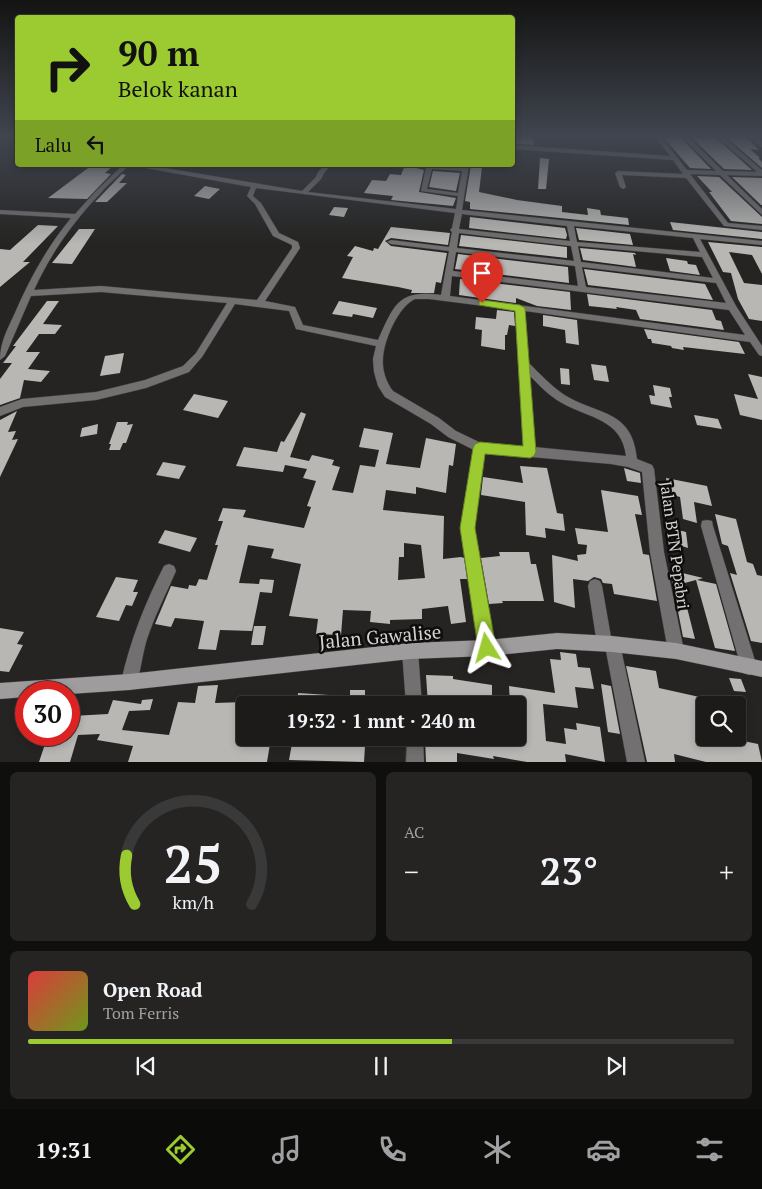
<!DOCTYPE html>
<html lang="id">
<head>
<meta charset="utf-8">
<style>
  :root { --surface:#1c1b1a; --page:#252423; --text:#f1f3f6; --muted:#a0a1a2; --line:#3a3939; --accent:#9cca31 }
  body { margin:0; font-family:"PT Serif",serif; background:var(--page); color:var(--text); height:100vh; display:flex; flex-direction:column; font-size:19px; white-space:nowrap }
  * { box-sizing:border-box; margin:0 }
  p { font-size:16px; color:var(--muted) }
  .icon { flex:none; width:28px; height:28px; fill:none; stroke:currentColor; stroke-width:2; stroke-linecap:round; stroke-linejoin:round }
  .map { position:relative; height:762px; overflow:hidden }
  .side { display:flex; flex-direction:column; gap:10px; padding:10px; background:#0f0f0e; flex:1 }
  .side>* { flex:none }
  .top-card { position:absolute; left:15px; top:15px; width:500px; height:152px; border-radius:5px; box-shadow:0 2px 8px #0003,0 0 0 1px var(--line); background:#9cca31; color:#111; overflow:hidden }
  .buttons { position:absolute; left:696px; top:696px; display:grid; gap:10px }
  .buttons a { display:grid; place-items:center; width:50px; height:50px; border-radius:5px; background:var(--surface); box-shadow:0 2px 8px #0003,0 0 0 1px var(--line); font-size:25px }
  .speed { position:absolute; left:15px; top:681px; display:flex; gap:10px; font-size:25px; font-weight:700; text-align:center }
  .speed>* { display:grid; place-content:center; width:65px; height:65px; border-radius:50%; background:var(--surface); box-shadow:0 2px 8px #0003,0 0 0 1px var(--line); line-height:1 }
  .speed .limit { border:8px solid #d22; background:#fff; color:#111 }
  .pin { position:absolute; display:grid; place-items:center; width:42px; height:42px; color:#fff; margin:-51px -21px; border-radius:50% 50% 50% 0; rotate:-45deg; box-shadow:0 0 5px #0007 }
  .pin .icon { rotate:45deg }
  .me { position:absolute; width:55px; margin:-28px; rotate:352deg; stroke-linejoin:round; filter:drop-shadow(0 0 4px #0008) }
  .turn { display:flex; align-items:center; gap:18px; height:105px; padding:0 20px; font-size:22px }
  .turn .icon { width:65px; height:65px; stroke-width:2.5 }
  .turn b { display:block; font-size:35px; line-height:42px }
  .then { display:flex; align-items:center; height:48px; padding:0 20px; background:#0003; gap:10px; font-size:19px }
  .big { font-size:38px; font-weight:600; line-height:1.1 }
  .side .card { flex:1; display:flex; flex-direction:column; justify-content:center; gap:8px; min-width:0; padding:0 18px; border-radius:8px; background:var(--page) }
  .side .dial { align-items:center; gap:0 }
  .dial svg { height:130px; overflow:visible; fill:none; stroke:var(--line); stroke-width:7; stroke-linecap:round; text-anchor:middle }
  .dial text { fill:var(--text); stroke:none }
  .song { display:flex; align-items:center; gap:15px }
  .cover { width:60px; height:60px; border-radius:8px; background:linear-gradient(135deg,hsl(0 70% 55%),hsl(80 70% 35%)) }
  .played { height:5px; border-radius:2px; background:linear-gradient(90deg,var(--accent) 60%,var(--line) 60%) }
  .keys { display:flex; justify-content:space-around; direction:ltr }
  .heat { display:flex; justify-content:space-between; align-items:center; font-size:28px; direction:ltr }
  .side .tiles { flex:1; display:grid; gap:10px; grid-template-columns:1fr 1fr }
  .card:last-child { grid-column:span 2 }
  .trip { position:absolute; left:236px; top:696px; width:290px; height:50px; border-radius:5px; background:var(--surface); box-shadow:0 2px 8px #0003,0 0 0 1px var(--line); font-weight:600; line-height:50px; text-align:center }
  .tabs { display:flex; height:80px; justify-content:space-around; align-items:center; background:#0b0b0a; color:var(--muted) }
  .tabs .icon { width:35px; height:35px }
  .tabs .on { color:var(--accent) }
  .tabs b { font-size:22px; color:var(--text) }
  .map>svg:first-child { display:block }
  .building { fill:#b8b7b4; fill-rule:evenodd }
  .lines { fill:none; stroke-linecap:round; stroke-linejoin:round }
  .street-casing { stroke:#41403e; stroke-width:1 }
  .secondary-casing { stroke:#41403e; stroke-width:1 }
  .street { fill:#727071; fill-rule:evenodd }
  .secondary { fill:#9e9c9c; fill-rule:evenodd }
  .route { fill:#9cca31; stroke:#658320 }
  .labels { text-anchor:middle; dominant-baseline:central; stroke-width:5; stroke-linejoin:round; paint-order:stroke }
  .street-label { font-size:16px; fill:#d4d3d2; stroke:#0e0d0c }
  .near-street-label { font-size:19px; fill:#d4d3d2; stroke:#0e0d0c }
</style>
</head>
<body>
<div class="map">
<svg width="762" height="762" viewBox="0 0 762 762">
  <rect width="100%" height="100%" fill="#252422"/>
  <path class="building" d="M512,137H533L534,145L512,143Z
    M663,137H680L711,169L690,168Z
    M691,137H715L752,170L724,169Z
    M726,137H746L759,150L750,149L760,158H758L762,162V168Z
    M540,158L549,159L546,189H538Z
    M92,165H114L105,173L111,174L87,199L48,198Z
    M405,165L424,170L419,192L456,198L453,206L391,200L393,196L364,193L372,180L386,181L390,174L401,175Z
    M471,165L482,167L479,192L517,200L562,206V212L588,215L587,208L600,210L601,215L628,218L629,225L470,209V202L465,201Z
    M433,171L460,173L456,191L429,187Z
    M122,174L126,175L119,183H127L107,202H95Z
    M697,176L719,177L762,217V224L731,221L709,192H712Z
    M732,177L762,178V205H761Z
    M205,186L220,189L209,199L194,196Z
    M334,207L348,208L344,217L329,215Z
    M470,217L565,228L567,235L566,239L469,228Z
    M670,222L762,232V239L673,230Z
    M38,225L58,226L23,262H30L0,287V249L10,250Z
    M391,227L450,233L448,245L391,238L385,241L391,246L447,253L441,283L436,282L434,293H411L412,290L398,287L342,278L353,257L347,256L355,246L373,251L374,248L378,249Z
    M576,228L630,234L633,245L579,240Z
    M79,229H95L72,264L52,263Z
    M461,235L567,247V258L459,246Z
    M708,242L762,247V274L752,255L729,252L744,283L762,285V321L749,319L738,299L731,273L723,272Z
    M580,248L635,253L636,255L633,254L636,267L583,260Z
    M458,254L568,267L569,283L455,269Z
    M666,258L687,261L688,264L696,265L700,275L670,271Z
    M584,269L705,284L713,300L588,285Z
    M460,279L570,292L571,310L537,306L516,298V303L459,295Z
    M587,294L712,310L716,320L721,321L724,330L640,319L636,310L616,307L617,309L589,306Z
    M47,301H59L43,324L62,325L55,334H39L26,352H40L28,369L50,371L41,382L24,380L20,398L0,405V379L12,363H3L16,346H13Z
    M339,301L377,308L373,318L353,314L352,317L332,314Z
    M497,310L514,312L515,326L509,325L507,335H505V350L481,346L482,330L475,329L476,317L496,319Z
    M543,315L577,320L579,345L566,343L565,330L543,326Z
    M644,329L739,342L745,354L683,347L684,350L672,348L671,346L652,343L651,339H648Z
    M124,353L120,373L100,376L105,356Z
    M591,364L606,366L609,382L594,380Z
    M560,368L569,369L570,385L561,384Z
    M748,374L762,377V420L740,415L734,394L758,399Z
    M653,385L670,388L672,397H669L672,408L651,404L649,395L655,396Z
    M194,394L228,401L218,418L183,410Z
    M17,411L8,432L16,431L12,440L18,439L0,477V420Z
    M301,412L306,414L290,457L309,461L312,455L334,460L332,465L340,467L332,490L353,493L360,465L375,467L379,450L359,447L364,428L393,433L386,464L420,468L426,438L456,444L453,466L449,465L446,493L416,487V494L386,490L383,510L444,516L443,559L461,557L464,558L467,579H460L466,622L451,624L448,606L422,609V619L390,620V624L370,622L371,611L343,610L341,635L316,634L318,619L289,616L301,564L271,558L274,549L248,545L239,583L259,584L260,579L274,580L272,593L260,592L252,631L220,630L216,650L198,649L204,621L175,618L171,627L155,624L171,586L188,589L189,585L196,586L199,579L207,580L218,545H215L223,521H218L223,508L246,510L243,517L304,528L311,507L307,506L316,481L303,478L307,469L285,465L283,472L236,466L244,447L277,452L281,441L284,442ZM404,543L421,545L425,578L398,580L399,557H404Z
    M694,415L718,419L722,429L697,425Z
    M117,422H128L127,425L133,424L126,443H123L120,450H109L111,444H109Z
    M98,424L97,434L80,437L82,428Z
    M163,462L186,466L179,479L156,475Z
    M520,466L547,468L557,513L563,514L565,531L545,528L546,538L526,535L525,502L481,495L483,477L523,483Z
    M624,468L640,473L641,483L627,481Z
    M666,478L707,486L712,506L694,502L697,523L683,519L680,497L669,494Z
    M601,490L638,496L642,515L635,514L643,554L649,555L657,601L614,594L612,584L603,583L601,579L594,577L588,581L573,579L575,608L554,602L552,555L578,561L577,555L586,554L587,545L578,544L575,528L608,532Z
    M715,514L736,519L747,562L753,564L757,575L762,576V643L751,641L730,573L737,575L728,546L722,544Z
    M674,529L686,532L688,548L676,544Z
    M165,530L197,538L190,552L158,543Z
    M499,552H529L531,564H536L544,601H502L503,603L489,604L481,558L500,556Z
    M670,570L703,578L697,580L716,584L735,651L715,648L696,580L681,584L695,639L683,637Z
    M116,577L138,580L133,592H138L132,606L126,605L119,621L96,617Z
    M254,626H266L263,645H251Z
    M0,628L24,632L17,644L23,645L9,672L0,671Z
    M560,652L576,654L578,667L590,668L594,689L575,687L578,708L543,704L546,741L566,744L564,728L577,730L576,723L600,727L605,762L565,754L566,762H527L493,756L494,759L457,753V762H426L425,738H518V705H510L509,686L555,693L550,659L561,660Z
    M626,666L656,671L659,688L704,698L705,738H729L758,744L762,762H706L674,754L675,762H647Z
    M426,675L453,676V679L492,685V705H428Z
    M729,678L741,679L746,692L734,691Z
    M601,684L611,686L620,734L608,732Z
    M218,685L215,703L245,702V738H271L267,762H128L133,746L97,740L100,734L78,735L70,762H39L48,735H69L72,716L108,714L113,700L141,704L142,700L153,699L150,710L129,711L122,730L169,735L178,702L195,703L198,686Z
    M350,690H365V705H350Z
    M298,693L329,695L328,705H297Z
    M293,738H393V746H365L364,762L289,760Z"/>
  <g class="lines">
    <g class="street-casing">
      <path id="street" d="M655,137H661L687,170L716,171L682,137H688L723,171L757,172L717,137H723L762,170V176L727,175L762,209V215L720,175L690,174L728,223L762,226V230L724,226L686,178L622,175L626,187L623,189L620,187L615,173L618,171L683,174L673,160L512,149V145L670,156Z
        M748,137H755L762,142V147Z
        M123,165H129C119,175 108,184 99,195C72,223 50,255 34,290L101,286L257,300L292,248V245L273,236L255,204L247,196L251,187L129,165L153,166L302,191L316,177L318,172L325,165H331L324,173L321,179L308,192L456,209L458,196L421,191L426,168L409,165L463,168V165H469L462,210L762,241V245L700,239L736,306L762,346V356L759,355L750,342L525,311L528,362C539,373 550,385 563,394C597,416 632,408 637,459L652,465L654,469L664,552L684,651L681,656L676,659L671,656L668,651L650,552L642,472L628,467L611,464L485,453L474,528L495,648L492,653L487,656L482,653L479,648L462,528L474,450L448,437L431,424L385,397L378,386L374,372L373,359L376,346L296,329L289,311L235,304L202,357L189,372L146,388L96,400L23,407L0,416V407L22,399L96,392L145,380L183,366L196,353L227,303L101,292L31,296L5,356L0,360C0,343 7,330 14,315C29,280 47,247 71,218L0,214V210L75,214L95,192ZM432,169L462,171L458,193L427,189ZM256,188L455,213L452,228L450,230L452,232L449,247L391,240L387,242L391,244L449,251L441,295C398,289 394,305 378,340L303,325L295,307L265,301L300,248L298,242L279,233L261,203L253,196ZM462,214L567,226L570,241L459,229ZM574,226L693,238L700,252L577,242ZM459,233L571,246L574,261L457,248ZM578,246L702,257L713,278L581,262ZM456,252L575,266L578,286L453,271ZM582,267L716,283L726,303L586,287ZM452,276L729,310L745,335L450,296ZM415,299H429L516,310L523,446L481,443L456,431L439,418L393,391C386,382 382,370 383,358C384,340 398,307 415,299ZM529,375C539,385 549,396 562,403C588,418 622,419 626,456L534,447Z
        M707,520L712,521L713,526L757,667L755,673L749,675L743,673L741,667L701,526L702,521Z
        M169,564L174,566L176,571C166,594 155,615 147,639C142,655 141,672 135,688L129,690L123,688L121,682C130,641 145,603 164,566Z
        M595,579L600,581L602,586L611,637L617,639L620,644L645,762H627L606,651L600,649L597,644L588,586L590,581Z
        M410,643L415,646L418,651L422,705H406L402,651L405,646Z
        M407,738H423L424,762H406Z"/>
    </g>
    <g class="secondary-casing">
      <path id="secondary" d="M557,633L612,636L676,643L762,661V677L676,659L612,652L557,649L487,656L410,659L129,690L69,694V692H26V697L0,699V683L129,674L410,643L487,640Z"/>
    </g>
    <use href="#street" class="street"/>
    <use href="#secondary" class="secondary"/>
  </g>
  <linearGradient id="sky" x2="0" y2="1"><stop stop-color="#141413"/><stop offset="0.56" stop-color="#40454f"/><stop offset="1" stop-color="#40454f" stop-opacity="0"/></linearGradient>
  <rect width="762" height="244" fill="url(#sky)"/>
  <path class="route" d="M482,300L520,305L525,308L536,452L534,456L530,458L485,454L475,528L496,648L493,654L487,656L481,654L478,648L460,528L473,448L475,444L480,442L523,446L515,311L479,305V301Z"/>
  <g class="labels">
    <g class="street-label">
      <text transform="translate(675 545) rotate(82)">Jalan BTN Pepabri</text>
    </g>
    <g class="near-street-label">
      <text transform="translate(380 636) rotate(-5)">Jalan Gawalise</text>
    </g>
  </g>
</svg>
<div class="buttons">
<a><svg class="icon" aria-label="search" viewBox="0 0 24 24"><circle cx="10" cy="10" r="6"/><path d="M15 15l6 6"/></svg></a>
</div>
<div class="speed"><div class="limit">30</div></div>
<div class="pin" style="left:482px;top:303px;background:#d93025"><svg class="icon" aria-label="arrive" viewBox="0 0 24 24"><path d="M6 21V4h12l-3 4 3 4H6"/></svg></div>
<svg class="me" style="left:487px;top:648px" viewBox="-20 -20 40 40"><path d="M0-17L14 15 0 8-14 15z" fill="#9cca31" stroke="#fff" stroke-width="4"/></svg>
<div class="trip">19:32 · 1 mnt · 240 m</div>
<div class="top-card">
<div class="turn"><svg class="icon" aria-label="right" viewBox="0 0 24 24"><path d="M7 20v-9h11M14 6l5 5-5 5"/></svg><div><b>90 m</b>Belok kanan</div></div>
<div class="then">Lalu<svg class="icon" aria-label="left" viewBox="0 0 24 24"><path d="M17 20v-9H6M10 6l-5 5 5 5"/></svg></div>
</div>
</div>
<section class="side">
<div class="tiles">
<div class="card dial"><svg viewBox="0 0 100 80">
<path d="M14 69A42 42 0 1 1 86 69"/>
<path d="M14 69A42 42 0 0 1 9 39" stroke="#9cca31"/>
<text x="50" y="56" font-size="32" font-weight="700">25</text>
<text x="50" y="72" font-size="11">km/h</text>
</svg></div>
<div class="card"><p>AC</p>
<div class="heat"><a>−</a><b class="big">23°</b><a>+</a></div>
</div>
<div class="card">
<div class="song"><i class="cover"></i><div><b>Open Road</b><p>Tom Ferris</p></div></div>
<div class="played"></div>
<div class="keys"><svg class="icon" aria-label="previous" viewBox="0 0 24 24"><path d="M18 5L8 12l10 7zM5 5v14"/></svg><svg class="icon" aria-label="pause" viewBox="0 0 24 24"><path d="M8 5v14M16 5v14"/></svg><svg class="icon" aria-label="next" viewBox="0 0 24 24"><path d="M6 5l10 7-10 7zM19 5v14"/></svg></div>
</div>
</div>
</section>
<nav class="tabs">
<b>19:31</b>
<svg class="icon on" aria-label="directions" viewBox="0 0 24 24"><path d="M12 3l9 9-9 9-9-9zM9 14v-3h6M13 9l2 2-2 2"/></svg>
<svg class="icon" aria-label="music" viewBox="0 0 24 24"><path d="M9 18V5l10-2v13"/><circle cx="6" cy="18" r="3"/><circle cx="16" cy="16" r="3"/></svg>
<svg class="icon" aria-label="phone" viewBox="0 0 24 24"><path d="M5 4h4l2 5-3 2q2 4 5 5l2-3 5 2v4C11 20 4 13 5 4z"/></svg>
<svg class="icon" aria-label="climate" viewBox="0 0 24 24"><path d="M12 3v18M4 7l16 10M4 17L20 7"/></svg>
<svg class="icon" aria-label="car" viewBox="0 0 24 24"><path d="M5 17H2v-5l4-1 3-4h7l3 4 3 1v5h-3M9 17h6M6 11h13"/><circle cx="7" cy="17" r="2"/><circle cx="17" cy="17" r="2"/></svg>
<svg class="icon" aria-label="filters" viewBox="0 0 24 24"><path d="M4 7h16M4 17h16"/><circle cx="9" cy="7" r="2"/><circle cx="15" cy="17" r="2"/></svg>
</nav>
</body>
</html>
